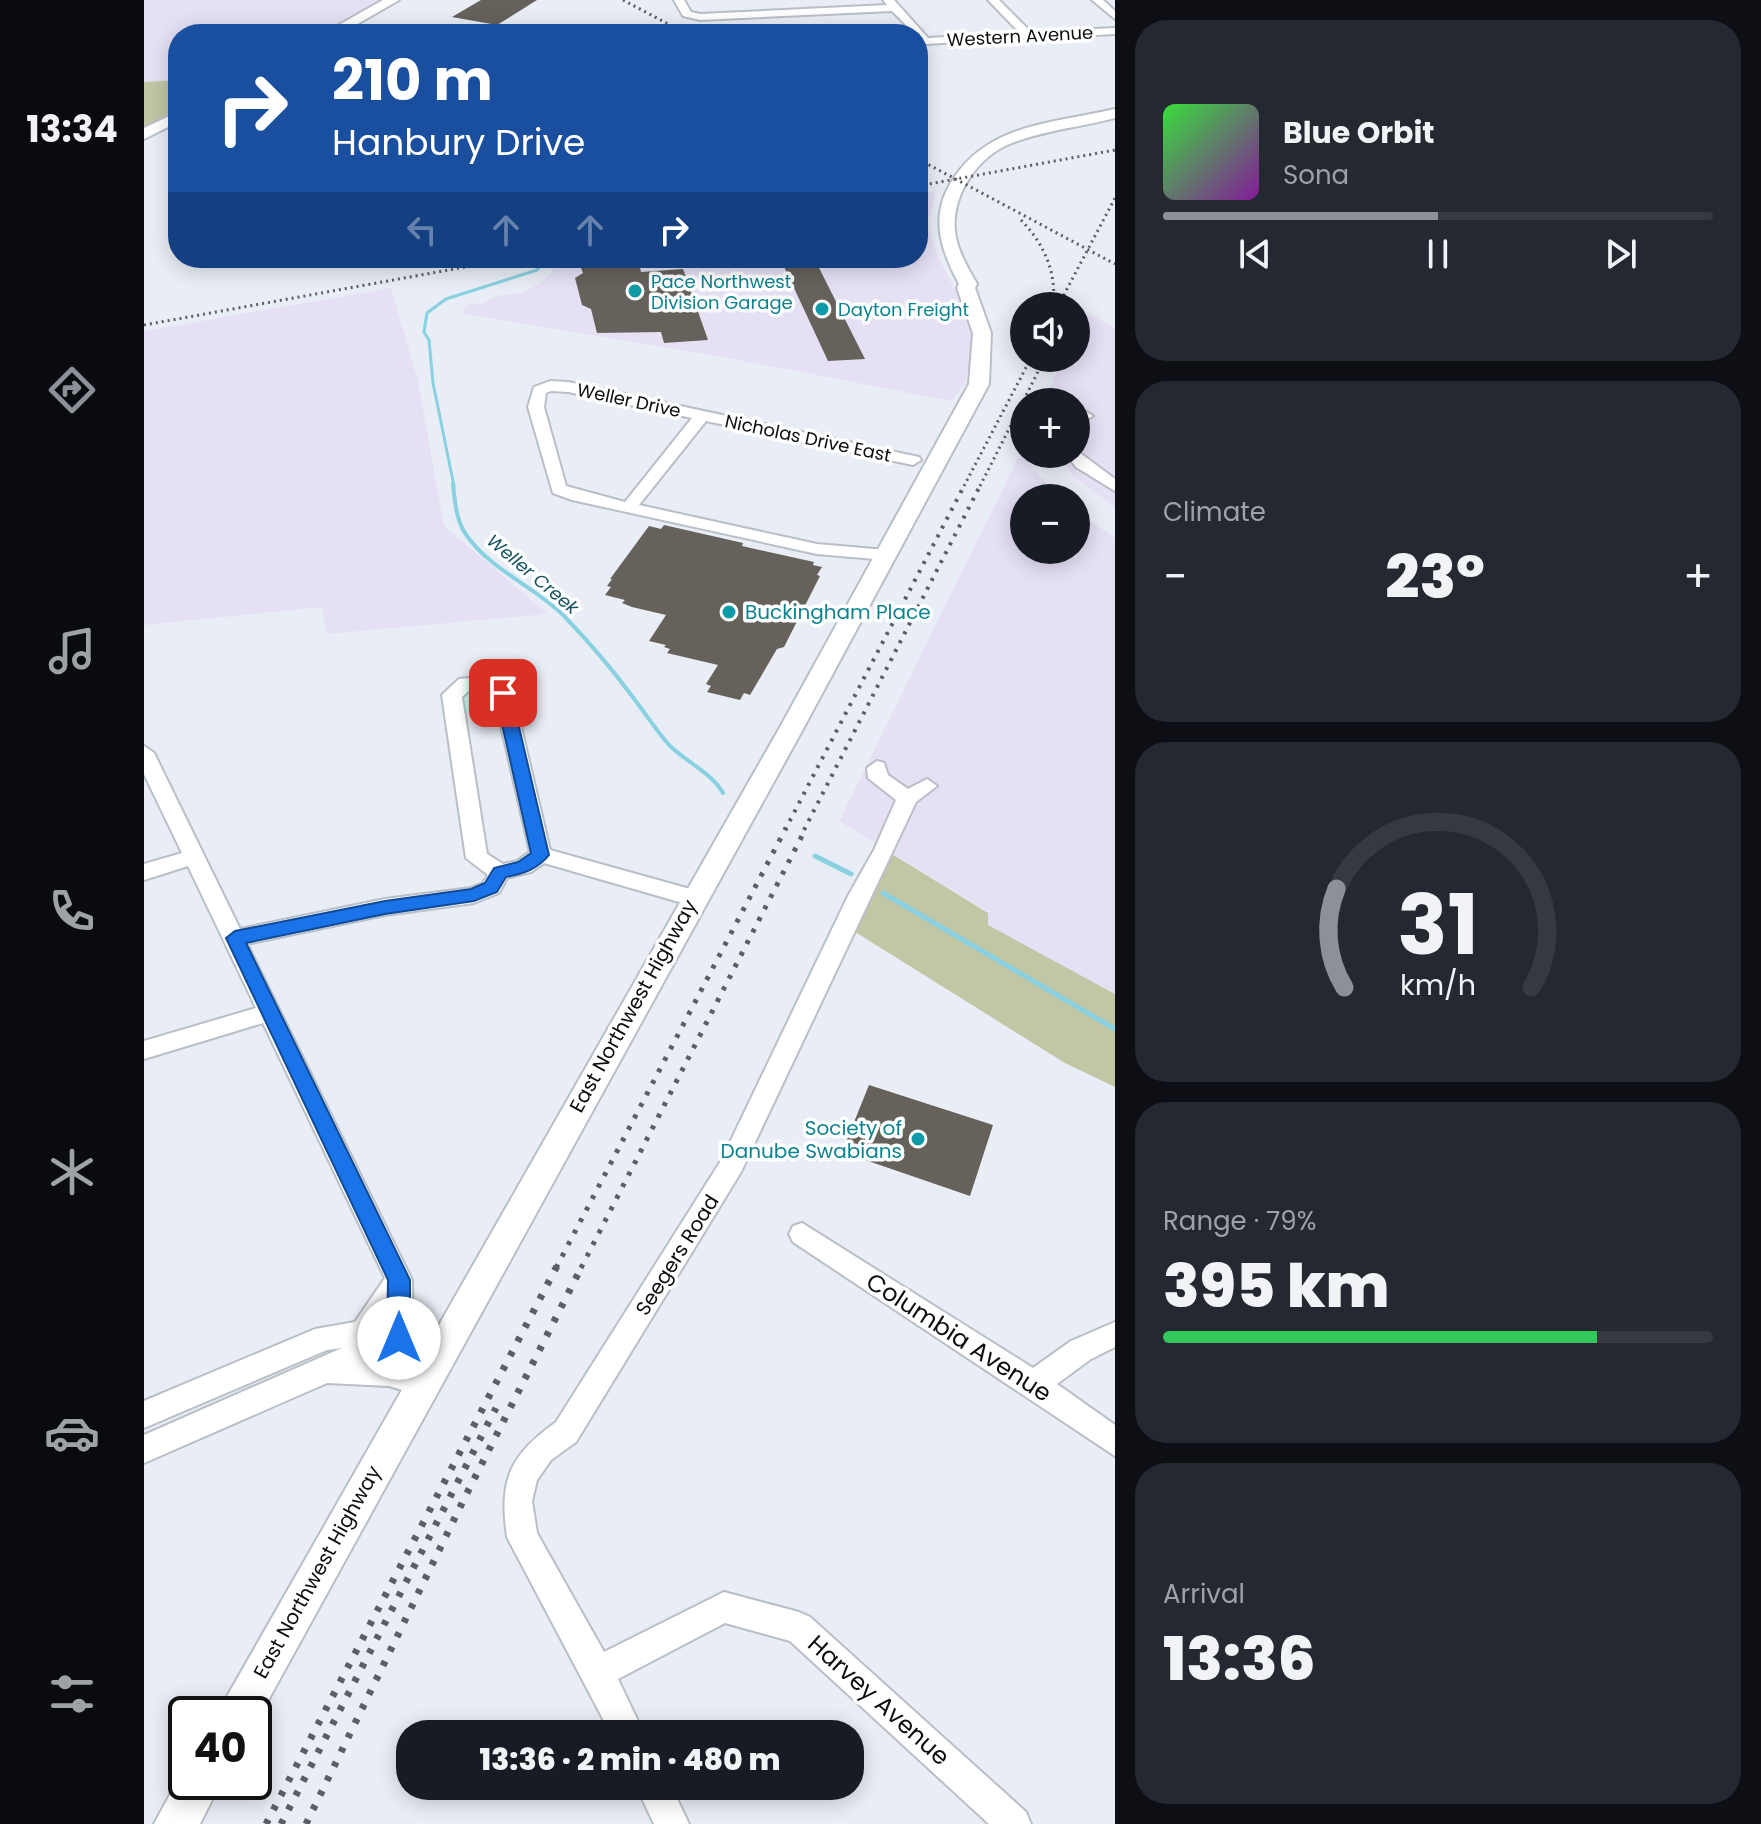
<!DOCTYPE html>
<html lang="en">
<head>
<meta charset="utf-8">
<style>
  :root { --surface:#171b24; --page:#242831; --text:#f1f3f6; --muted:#9ea1a6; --line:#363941; --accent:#8c9099 }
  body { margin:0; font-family:Poppins,sans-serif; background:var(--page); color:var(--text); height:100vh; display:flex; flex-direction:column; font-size:30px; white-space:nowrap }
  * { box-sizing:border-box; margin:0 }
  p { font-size:26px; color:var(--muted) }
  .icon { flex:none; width:44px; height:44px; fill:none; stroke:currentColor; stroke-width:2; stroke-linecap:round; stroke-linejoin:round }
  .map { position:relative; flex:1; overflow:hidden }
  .side { display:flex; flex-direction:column; gap:20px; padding:20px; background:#0d0f14; width:646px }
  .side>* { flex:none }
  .top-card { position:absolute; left:24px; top:24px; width:760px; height:244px; border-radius:32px; box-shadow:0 4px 20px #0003; background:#1a4fa0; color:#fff; overflow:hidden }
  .buttons { position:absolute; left:866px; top:292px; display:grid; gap:16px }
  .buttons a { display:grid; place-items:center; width:80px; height:80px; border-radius:50%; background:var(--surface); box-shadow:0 4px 20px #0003; font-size:40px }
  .speed { position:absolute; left:24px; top:1696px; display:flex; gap:16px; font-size:40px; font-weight:700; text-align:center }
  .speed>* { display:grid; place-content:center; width:104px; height:104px; border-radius:50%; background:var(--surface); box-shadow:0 4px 20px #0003; line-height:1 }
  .speed .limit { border:4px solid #111; border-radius:12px; background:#fff; color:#111 }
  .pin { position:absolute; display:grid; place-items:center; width:68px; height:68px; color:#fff; margin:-34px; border-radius:16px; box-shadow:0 4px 12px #0006 }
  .me { position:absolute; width:88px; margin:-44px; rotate:0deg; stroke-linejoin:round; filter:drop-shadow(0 0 6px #0008) }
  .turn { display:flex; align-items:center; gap:28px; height:168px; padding:0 32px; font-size:36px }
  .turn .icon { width:104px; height:104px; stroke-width:2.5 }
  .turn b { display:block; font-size:56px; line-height:68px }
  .lanes { display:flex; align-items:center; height:76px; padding:0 32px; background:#0003; justify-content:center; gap:40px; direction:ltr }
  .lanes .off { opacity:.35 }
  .big { font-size:60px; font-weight:800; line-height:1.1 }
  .side .tile { flex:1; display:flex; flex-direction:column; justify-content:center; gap:12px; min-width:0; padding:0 28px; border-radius:32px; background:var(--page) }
  .side .dial { align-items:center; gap:0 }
  .dial svg { height:208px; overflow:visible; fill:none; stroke:var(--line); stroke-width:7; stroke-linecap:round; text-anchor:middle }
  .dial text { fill:var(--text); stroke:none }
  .song { display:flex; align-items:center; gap:24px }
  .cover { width:96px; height:96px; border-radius:12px; background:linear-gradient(135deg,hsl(120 70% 55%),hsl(290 70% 35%)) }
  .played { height:8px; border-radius:4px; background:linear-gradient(90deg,var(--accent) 50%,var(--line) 50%) }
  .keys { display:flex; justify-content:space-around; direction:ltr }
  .heat { display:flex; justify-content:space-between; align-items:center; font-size:44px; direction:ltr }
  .charge { height:12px; border-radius:6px; background:linear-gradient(90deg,#34c759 79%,var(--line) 0) }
  .trip { position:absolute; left:252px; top:1720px; width:468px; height:80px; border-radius:32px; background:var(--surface); box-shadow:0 4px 20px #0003; font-weight:800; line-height:80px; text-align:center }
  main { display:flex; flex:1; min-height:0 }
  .dock { display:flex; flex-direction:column; width:144px; justify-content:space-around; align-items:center; background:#090b0e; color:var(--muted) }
  .dock .icon { width:56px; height:56px }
  .dock .on { color:var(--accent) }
  .dock b { font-size:36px; color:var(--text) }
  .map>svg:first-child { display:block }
  .industrial { fill:#e6e0f5 }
  .green { fill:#c1c6a5 }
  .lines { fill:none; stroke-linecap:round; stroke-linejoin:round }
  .stream-far2 { stroke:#89d0e1; stroke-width:3 }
  .stream-far1 { stroke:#89d0e1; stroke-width:4 }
  .stream { stroke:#89d0e1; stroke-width:5 }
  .building { fill:#66615b }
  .minor-casing { stroke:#b9bfc6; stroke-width:4 }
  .major-casing { stroke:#b9bfc6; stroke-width:4 }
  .minor { fill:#fff; fill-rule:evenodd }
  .major { fill:#fff; fill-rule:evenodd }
  .rail-far3 { stroke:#5b5e63; stroke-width:3; stroke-dasharray:2 4; stroke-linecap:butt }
  .rail-far2 { stroke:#5b5e63; stroke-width:4; stroke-dasharray:3 7; stroke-linecap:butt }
  .rail-far1 { stroke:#5b5e63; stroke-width:5; stroke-dasharray:4 9; stroke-linecap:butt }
  .rail { stroke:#5b5e63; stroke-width:7; stroke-dasharray:5 11; stroke-linecap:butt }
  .route { fill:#1a73e8; stroke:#114b97; stroke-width:2 }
  .culture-dot { fill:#0f9aa8; stroke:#fff; stroke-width:3 }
  .labels { text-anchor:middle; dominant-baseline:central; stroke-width:7; stroke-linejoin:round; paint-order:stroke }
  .far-street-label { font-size:18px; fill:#0b0d10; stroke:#fff }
  .far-culture-label { font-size:18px; fill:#0d838f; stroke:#fff; text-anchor:start }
  .far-water-label { font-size:18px; font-style:italic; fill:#195562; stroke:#fff }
  .culture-label { font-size:20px; fill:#0d838f; stroke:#fff; text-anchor:start }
  .street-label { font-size:20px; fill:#0b0d10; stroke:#fff }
  .near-street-label { font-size:24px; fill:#0b0d10; stroke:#fff }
</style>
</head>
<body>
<main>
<nav class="dock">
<b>13:34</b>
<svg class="icon on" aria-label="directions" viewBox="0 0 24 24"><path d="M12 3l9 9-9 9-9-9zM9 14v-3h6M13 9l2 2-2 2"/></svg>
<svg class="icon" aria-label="music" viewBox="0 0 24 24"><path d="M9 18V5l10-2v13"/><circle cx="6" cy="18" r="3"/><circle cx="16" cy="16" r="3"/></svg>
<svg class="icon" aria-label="phone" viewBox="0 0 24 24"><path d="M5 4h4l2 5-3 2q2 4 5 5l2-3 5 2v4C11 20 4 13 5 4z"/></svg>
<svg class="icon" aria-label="climate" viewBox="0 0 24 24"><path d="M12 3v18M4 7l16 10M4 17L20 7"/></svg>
<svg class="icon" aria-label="car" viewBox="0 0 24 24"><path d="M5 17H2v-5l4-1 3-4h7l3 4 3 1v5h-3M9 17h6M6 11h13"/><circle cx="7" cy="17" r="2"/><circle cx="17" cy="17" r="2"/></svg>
<svg class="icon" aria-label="filters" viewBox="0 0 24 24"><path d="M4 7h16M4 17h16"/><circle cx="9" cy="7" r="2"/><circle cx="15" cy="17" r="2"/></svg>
</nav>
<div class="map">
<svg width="971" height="1824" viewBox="0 0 971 1824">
  <rect width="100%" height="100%" fill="#e9eef6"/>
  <path class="industrial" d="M0,0H239L175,34H34V80L0,82Z
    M792,191L784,223L792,252L832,332L821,384L807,401L579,357L317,313L327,303L336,305L353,296L379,292L395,284L407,274L411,260L421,258H774V194Z
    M247,288L274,381L300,526L404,614L183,634L178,607L0,625V331Z
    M943,312L971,328V507L931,478L912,454H932V402H900L918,358H932V326L937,314Z
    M876,454L917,498H880V550H932V511L971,538V994L844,925V912L695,821Z"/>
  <path class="green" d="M34,80V109L0,128V82Z
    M748,854L844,913V925L971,994V1087L921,1063L708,930Z"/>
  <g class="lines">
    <path class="stream-far2" d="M310,486L289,383L285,340L280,332L283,313L302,299L393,270L397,265L394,258"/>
    <path class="stream-far1" d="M309,484C311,502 312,521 323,536C348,571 392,587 421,617C445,642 468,669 488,696C501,713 512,730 525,745C542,762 568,773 579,793"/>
    <path class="stream" d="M671,856L707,874
      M739,893L971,1029"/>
  </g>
  <path class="building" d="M337,0H393L353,25L308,17Z
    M636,258H670L721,359L684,361Z
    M495,264L497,272L539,269L564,340L520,343L517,332L453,333L447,309L438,305L431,278L439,273L437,268Z
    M520,525L599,543L598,546L670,562L669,565L678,567L673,575L676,576L640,647L633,649L606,695L600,693L596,700L563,692L567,686L562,684L574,665L523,653L526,649L520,647L522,645L505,641L522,615L488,607L478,603L481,600L461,595L467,587L463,586L468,579H466L505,526L517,529Z
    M725,1085L849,1125L826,1196L698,1152Z"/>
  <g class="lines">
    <g class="minor-casing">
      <path id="minor" d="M530,0H540L547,12L556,14L743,5L739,0H750L784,38L876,33L844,0H855L887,32L971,28V34L781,44L748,11L556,20L539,16Z
        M948,0H959L971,11V19Z
        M406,381L424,382L775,457L777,460L769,465L562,421L495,505L673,544L742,550L751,555L742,560L673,554L428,500L409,493L384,407L390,387ZM407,391L424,392L548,418L481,502L422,486L400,407L402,393Z
        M941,411L949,416L932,425V414Z
        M932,450L971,479V491L932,467L922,454H932Z
        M347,676L354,678L369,693L406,850L557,892L560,898L557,904L549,906L400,863L387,872L363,878L355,893L330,903L241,915L103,944L268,1280L269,1330L305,1343L309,1352L305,1361L266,1367L288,1374L292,1383L288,1392L278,1396L245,1386L183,1383L0,1463V1435L198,1348L183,1350L0,1428V1401L171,1329L211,1322L241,1278L119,1023L0,1059V1041L112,1008L44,866L0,880V864L38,853L0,774V746L10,753L96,929L241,899L327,888L339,883L344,875L322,858L298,695L315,679ZM342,688L350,695L386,852L373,861L359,864L343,854L318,697L327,689Z
        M733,761L740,763L744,775L764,789L783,779L793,786L772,802L597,1172L432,1442L407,1460L393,1480L388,1501L393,1533L460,1652L580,1592L655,1612L666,1617L882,1812L887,1824H845L646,1641L581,1623L474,1679L500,1734H467L363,1537C355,1480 365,1456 412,1422L578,1159L704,896L730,850L752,800L724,778L723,768Z
        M658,1223L889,1368L927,1341L971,1322V1347L947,1359L913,1384L971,1425V1456L649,1242L645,1234L649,1226Z
        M492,1786H527L545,1824H510Z"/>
    </g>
    <g class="major-casing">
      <path id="major" d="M239,0H255L196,34H179Z
        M971,109V118C937,127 901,130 868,143C832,157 804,199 812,238C816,255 825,270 833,284L831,288L847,333L845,384L659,729L110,1726V1714H73L635,729L825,384L829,333L813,288L815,284C798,252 786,220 805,186C840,123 908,124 971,109Z
        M34,112V122L0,139V128Z
        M41,1767L42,1782H77L56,1824H10Z"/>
    </g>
    <use href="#minor" class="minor"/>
    <use href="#major" class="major"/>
    <path class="rail-far3" d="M479,0L543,34
      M774,159L971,264
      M774,186L971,150
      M877,220C900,244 913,272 909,306
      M914,306L971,198
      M0,325L371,258
      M820,486L887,358
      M836,486L901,358"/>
    <path class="rail-far2" d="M641,830L821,484
      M660,830L837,484"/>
    <path class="rail-far1" d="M412,1268L642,828
      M437,1268L662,828"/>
    <path class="rail" d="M122,1824L413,1266
      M137,1824L352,1408
      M162,1824L320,1499L438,1266"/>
  </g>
  <path class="route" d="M359,688L367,693L405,855C394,869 379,874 362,877L353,892L330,901L241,914L102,943L266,1280V1338L263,1345L255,1348L247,1345L243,1338L244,1280L82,938L91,931L241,901L327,889L341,883L350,868L374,862L387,853L351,693Z"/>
  <g class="culture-dot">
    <circle cx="491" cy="291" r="8"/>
    <circle cx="678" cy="309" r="8"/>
    <circle cx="585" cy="612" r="8"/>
    <circle cx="774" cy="1139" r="8"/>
  </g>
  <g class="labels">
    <g class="far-street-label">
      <text transform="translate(876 36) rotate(-3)">Western Avenue</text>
      <text transform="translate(485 400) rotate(12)">Weller Drive</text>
      <text transform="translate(664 438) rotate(12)">Nicholas Drive East</text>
    </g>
    <g class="far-culture-label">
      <text x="507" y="281">Pace Northwest<tspan x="507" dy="21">Division Garage</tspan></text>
      <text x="694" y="309">Dayton Freight</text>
    </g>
    <g class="far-water-label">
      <text transform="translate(389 574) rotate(40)">Weller Creek</text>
    </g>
    <g class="culture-label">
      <text x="601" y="612">Buckingham Place</text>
      <text x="758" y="1128" text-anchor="end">Society of<tspan x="758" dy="23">Danube Swabians</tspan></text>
    </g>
    <g class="street-label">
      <text transform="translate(489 1006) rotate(-61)">East Northwest Highway</text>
      <text transform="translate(533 1255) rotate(-58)">Seegers Road</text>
      <text transform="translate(173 1572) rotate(-61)">East Northwest Highway</text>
    </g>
    <g class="near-street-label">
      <text transform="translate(815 1337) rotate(33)">Columbia Avenue</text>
      <text transform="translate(735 1700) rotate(42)">Harvey Avenue</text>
    </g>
  </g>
</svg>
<div class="buttons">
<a><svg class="icon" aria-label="sound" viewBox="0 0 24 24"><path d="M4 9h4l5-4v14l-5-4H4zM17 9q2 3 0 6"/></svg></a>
<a>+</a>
<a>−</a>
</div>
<div class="speed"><div class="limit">40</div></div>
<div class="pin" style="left:359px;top:693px;background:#d93025"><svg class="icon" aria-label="arrive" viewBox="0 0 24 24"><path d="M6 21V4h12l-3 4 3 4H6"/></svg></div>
<svg class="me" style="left:255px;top:1338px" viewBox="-20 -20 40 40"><circle r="19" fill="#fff"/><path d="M0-13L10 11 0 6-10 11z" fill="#1a73e8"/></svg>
<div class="trip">13:36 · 2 min · 480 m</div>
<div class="top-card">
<div class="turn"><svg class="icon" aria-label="right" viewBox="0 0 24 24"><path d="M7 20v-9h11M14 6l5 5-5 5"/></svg><div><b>210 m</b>Hanbury Drive</div></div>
<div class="lanes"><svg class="icon off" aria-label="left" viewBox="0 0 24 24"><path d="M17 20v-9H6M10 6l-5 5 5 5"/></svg><svg class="icon off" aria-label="ahead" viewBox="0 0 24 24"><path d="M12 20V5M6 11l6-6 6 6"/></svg><svg class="icon off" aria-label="ahead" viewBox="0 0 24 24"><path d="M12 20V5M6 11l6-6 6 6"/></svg><svg class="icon" aria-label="right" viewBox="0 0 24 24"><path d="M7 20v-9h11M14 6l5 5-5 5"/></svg></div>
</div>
</div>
<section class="side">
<div class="tile">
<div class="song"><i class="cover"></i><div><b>Blue Orbit</b><p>Sona</p></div></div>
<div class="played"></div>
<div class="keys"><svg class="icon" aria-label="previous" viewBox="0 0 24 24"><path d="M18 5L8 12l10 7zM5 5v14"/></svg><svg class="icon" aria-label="pause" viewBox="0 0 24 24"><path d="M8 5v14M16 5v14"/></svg><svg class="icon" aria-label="next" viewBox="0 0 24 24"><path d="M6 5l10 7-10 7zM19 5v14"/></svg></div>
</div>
<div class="tile"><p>Climate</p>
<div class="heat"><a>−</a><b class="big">23°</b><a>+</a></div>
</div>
<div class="tile dial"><svg viewBox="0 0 100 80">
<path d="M14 69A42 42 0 1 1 86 69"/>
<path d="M14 69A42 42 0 0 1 11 31" stroke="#8c9099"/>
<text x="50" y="56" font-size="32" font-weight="700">31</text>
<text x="50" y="72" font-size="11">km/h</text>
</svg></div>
<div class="tile"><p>Range · 79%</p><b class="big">395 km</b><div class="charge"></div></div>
<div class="tile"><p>Arrival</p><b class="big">13:36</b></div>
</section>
</main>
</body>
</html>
